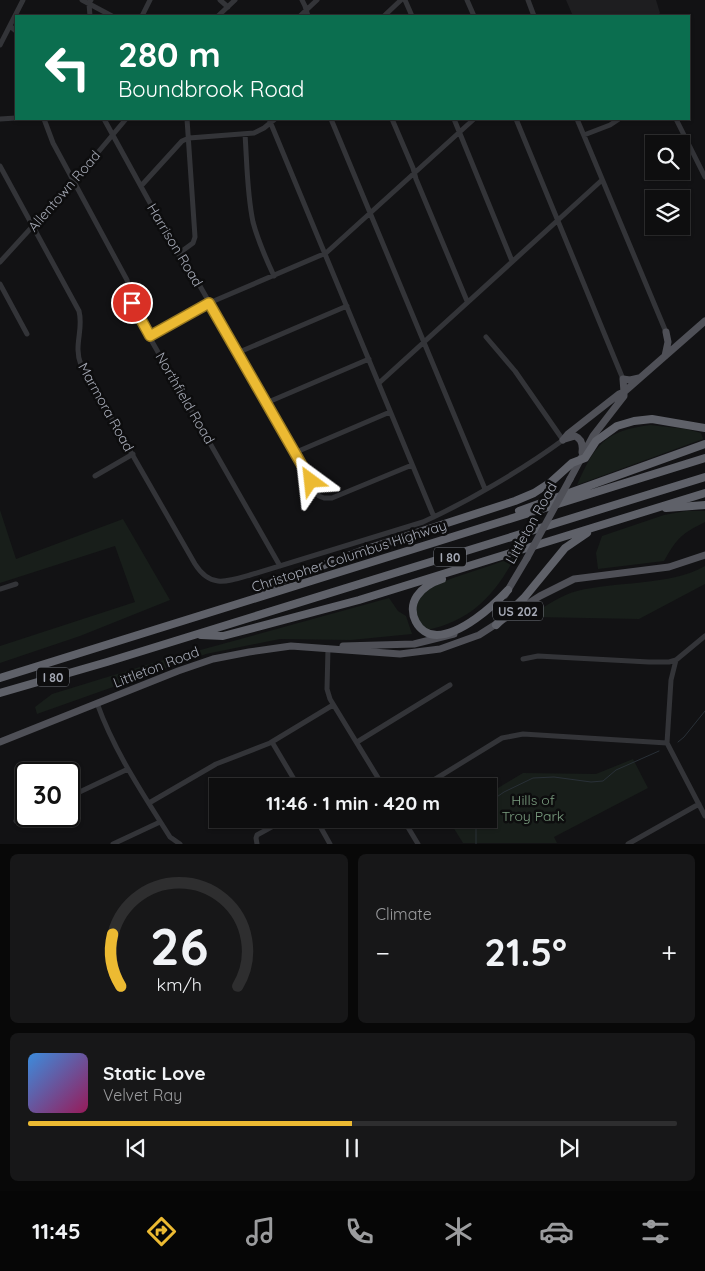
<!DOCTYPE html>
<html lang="en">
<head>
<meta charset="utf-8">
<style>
  :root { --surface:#0e0e0f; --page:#171718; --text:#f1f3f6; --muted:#9b9c9e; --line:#2e2e2f; --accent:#ecba32 }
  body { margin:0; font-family:Quicksand,sans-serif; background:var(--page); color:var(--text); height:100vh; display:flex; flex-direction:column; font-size:19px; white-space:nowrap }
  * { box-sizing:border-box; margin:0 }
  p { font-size:16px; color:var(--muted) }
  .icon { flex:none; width:28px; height:28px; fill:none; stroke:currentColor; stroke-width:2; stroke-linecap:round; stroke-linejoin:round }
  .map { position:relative; height:844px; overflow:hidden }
  .drawer { display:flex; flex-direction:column; gap:10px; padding:10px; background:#080808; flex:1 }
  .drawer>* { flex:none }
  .banner { position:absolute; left:15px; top:15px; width:675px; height:105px; border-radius:0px; box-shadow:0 1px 4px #0004,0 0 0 1px var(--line); background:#0b6e4f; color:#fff; overflow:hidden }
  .controls { position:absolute; left:645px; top:135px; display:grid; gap:10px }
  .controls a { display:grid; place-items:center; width:45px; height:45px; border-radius:0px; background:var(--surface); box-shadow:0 1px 4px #0004,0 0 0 1px var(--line); font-size:25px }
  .speed { position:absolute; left:15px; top:762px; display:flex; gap:10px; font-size:25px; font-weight:700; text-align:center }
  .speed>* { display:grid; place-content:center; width:65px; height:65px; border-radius:50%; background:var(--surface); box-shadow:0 1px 4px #0004,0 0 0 1px var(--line); line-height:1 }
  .speed .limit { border:2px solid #111; border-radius:8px; background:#fff; color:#111 }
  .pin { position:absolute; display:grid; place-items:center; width:42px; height:42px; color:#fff; margin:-21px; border:2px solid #fff; border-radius:50%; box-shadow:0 1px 5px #0007 }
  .me { position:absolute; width:55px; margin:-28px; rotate:330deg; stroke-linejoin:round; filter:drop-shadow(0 0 4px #0008) }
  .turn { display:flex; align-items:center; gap:18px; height:105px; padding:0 20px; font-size:22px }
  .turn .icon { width:65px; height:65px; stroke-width:2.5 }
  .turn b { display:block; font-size:35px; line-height:42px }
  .big { font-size:38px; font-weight:700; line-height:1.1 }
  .drawer .card { flex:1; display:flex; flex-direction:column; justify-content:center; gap:8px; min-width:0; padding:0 18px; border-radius:8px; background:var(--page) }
  .drawer .dial { align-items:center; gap:0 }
  .dial svg { height:130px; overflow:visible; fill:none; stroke:var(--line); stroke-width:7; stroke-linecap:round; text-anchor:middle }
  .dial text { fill:var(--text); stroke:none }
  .song { display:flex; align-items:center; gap:15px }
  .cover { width:60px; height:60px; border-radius:8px; background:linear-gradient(135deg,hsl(210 70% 55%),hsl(330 70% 35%)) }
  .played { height:5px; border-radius:2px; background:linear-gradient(90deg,var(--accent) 50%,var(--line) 50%) }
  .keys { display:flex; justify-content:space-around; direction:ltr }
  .heat { display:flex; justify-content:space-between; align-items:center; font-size:28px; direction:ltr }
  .drawer .tiles { flex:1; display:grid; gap:10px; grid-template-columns:1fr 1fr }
  .card:last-child { grid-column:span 2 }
  .trip { position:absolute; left:209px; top:778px; width:288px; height:50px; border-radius:0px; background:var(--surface); box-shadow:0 1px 4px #0004,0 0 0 1px var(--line); font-weight:700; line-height:50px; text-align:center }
  .dock { display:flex; height:80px; justify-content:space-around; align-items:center; background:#060606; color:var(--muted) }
  .dock .icon { width:35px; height:35px }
  .dock .current { color:var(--accent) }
  .dock b { font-size:22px; color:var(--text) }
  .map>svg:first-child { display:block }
  .built { fill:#1e1e20 }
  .green { fill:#181e1a }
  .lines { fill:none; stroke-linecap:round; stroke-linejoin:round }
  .stream { stroke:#293037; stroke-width:1 }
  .minor { stroke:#333438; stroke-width:5 }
  .major { stroke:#4f5057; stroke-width:7 }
  .highway { stroke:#5f6169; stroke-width:8 }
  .major-bridge { stroke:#4f5057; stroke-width:7 }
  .route-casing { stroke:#997920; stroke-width:12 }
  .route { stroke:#ecba32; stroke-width:9 }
  .labels { text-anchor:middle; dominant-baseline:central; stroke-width:5; stroke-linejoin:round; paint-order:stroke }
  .shield { fill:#0d0d0e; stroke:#777a82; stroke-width:1 }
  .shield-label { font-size:12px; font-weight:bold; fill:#a4a8b4 }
  .street-label { font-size:14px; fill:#a4a8b4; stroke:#0d0d0e }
  .park-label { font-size:14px; fill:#7b9e80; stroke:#0d0d0e }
</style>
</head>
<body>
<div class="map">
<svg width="705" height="844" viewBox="0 0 705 844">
  <rect width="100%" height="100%" fill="#121214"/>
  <path class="built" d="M566,0H656L660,13L657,16H573Z"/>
  <path class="green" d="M650,425L686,429L701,433L703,439L577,485C595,445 604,431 650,425Z
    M0,510L16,559L123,519L170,600L80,636L0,663V646L135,602L115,546L0,583Z
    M686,511H705V522C681,534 677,538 664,561L598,569L596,553L602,536L664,515Z
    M515,557C495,595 471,621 427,630C390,596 447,580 471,572C486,567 500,562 515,557Z
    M705,566V584L639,619L534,617L533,614C546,606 561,595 577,591C616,581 670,586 705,566Z
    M389,598L398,611L406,616L412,634L351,640L280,639L206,654L37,714L35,707L52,694L153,663Z
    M633,759L648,788L554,837L557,843H463L448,819H488V794L523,773L596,774Z"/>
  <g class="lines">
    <path class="stream" d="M678,742L684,737L705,711
      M488,803L504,792L533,778L554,777L591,782L603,781L616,770L659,751
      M476,844V828L478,819"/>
    <path class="minor" d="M82,0L112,16
      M220,0L228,7
      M302,0L305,6L308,16
      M405,0L412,16
      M467,0L474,16
      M528,0L534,16
      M90,16L89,4L91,0
      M142,16L150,0
      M218,16L235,0
      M300,16L317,0
      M384,16L401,0
      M10,26L16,31
      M0,45L23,0
      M0,119L16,118
      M44,119L53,143L127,280L134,310L280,566
      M104,119L178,254L196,279L319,496L324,498H332L412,465
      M269,119L434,517
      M331,119L485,489
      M392,119L413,168L416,179L467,301
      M454,119L512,261
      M516,119L623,379
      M577,119L666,332
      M676,119L705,177
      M245,134C247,163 247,194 253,222C258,241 266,259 274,276
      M584,135L610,125L619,119
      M0,166L79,311C84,330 73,345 81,365L195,564C210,588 226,582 250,575L423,522C469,501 522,470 563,440L515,371L486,337
      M141,186L182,141L189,138L254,133L264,128L275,119
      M178,254L193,243L195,237L187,119
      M0,262L73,182L126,119
      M0,284L27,334
      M150,336L209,303L326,253L474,119
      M237,353L347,306
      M379,383L602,180
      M266,403L369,359
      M294,453L390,412
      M95,476L133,454
      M0,589L16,584
      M328,648L327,689L330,699L383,786
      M523,659L538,656L649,662H669L676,660L705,636
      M676,660L671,680L667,743L705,816
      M97,703C114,751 143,794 170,837L180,844
      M272,742L298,786
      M357,742L450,685
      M424,786L502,738L523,734L667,743
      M69,797L128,769
      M149,803L216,764L270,743L333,705
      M316,819L330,844
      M403,819L418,844
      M16,821L27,816
      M113,844L160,822
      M257,844L256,838L257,835L286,819
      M628,844L699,804"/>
    <path class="major" d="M665,356L668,342L666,332
      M565,439L575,436C582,439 583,445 582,452
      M563,440L568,434L619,394L624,392L623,379L630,380L639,378
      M570,479L593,436L624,396V392L705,321
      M505,595L527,558
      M343,646L414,644L454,634
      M0,742L178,671L213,659L249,652L291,646L400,654L440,649L479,635L540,596L574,579L669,567L705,555"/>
    <path class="highway" d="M666,508L705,505
      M519,511L705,444
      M442,579C433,582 423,587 417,596C406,612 418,635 437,635C462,634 492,607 508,590
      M259,597L268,586L364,550L515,501L534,493L551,482L572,463L585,458L596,441L617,426L634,421L652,419L705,428
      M496,625L524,598L565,548L587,533
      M201,635L223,636L359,600L705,493
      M0,678L705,458
      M0,693L107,662L705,477"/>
    <path class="major-bridge" d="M527,558L570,479"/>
  </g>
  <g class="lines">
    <g class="route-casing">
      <path id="route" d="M132,303L150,336L209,303L311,481"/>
    </g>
    <use href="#route" class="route"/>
  </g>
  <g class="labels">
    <g class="shield">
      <rect x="434" y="547.5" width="32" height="19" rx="4"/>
      <rect x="493" y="601.5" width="50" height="19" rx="4"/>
      <rect x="37" y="667.5" width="32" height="19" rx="4"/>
    </g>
    <g class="shield-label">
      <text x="450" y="557">I 80</text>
      <text x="518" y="611">US 202</text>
      <text x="53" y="677">I 80</text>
    </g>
    <g class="street-label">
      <text transform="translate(64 191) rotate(-49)">Allentown Road</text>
      <text transform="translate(175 245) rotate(59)">Harrison Road</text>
      <text transform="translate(185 398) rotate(60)">Northfield Road</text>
      <text transform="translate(106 407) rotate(61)">Marmora Road</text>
      <text transform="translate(531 523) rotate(-61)">Littleton Road</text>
      <text transform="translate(349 556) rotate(-18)">Christopher Columbus Highway</text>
      <text transform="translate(156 667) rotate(-21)">Littleton Road</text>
    </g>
    <g class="park-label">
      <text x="533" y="800">Hills of<tspan x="533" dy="16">Troy Park</tspan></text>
    </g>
  </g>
</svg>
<div class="controls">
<a><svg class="icon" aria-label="search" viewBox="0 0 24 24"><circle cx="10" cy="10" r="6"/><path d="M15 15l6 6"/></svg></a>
<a><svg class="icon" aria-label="layers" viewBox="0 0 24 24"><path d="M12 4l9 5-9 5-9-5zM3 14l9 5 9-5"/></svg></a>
</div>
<div class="speed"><div class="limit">30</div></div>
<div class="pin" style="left:132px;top:303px;background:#d93025"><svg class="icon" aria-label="arrive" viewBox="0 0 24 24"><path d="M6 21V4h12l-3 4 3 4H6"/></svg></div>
<svg class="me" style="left:311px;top:481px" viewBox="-20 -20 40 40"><path d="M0-17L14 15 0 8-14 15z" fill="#ecba32" stroke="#fff" stroke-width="4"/></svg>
<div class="trip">11:46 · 1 min · 420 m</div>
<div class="banner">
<div class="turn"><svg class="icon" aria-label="left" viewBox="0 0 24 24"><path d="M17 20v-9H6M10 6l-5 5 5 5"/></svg><div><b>280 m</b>Boundbrook Road</div></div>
</div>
</div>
<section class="drawer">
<div class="tiles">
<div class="card dial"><svg viewBox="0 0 100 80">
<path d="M14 69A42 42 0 1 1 86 69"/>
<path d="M14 69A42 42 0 0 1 9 37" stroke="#ecba32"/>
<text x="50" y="56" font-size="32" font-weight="700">26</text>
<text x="50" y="72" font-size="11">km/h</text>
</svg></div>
<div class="card"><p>Climate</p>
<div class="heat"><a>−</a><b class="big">21.5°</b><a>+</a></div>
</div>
<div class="card">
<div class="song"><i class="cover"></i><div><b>Static Love</b><p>Velvet Ray</p></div></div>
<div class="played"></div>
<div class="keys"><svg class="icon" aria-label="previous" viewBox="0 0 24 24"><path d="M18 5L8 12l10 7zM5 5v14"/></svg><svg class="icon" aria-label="pause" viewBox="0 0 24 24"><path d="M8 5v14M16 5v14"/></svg><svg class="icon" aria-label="next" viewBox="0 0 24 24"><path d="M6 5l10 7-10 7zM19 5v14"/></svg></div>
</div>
</div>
</section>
<nav class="dock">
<b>11:45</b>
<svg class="icon current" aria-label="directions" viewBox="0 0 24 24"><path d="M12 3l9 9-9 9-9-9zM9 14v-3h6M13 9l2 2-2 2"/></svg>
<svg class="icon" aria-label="music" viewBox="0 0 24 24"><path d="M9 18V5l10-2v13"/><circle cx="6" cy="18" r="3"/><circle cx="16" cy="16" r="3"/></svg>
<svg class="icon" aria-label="phone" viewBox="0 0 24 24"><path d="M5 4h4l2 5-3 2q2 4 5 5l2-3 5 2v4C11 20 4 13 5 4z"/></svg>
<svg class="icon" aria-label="climate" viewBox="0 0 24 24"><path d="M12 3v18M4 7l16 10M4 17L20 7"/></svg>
<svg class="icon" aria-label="car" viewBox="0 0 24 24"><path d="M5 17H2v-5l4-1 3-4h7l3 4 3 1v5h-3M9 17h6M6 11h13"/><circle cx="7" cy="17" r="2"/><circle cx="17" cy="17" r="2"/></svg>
<svg class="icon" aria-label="filters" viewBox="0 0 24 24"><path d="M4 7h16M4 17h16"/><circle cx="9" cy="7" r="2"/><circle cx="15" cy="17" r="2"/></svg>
</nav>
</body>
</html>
